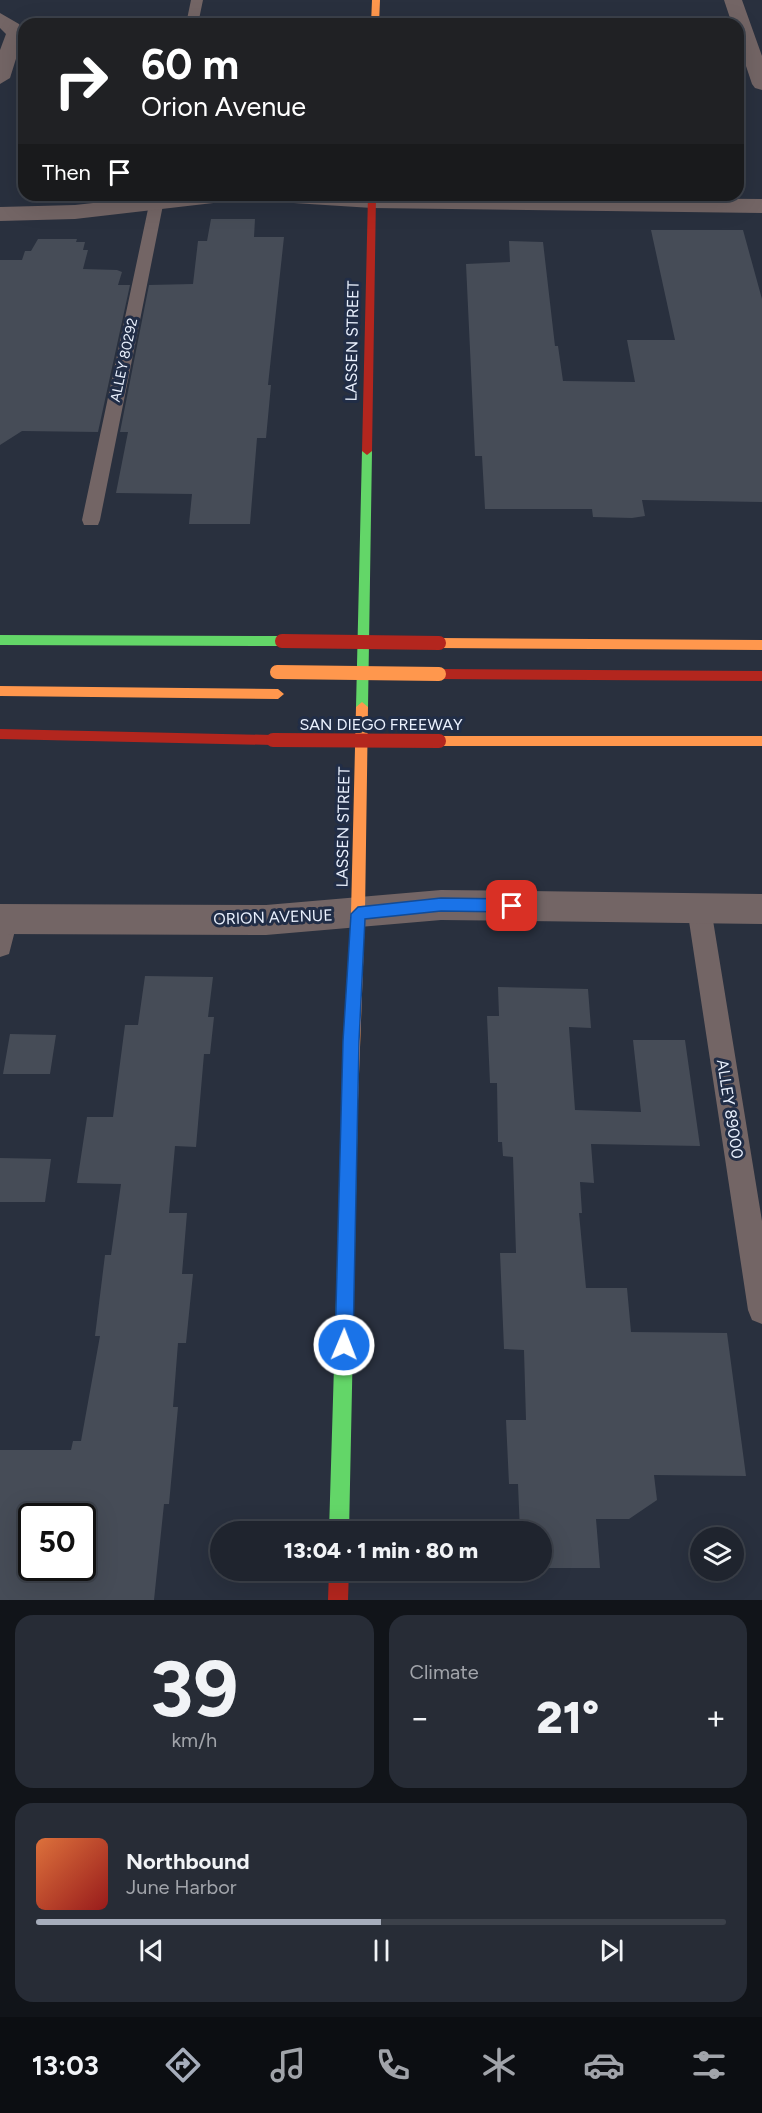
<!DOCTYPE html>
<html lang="en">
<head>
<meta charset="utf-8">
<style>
  :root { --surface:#1f242e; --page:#272c36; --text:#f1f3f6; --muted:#a1a4aa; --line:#3c414a; --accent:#a6adbb }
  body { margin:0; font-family:Figtree,sans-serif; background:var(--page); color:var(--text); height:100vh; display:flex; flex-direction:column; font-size:22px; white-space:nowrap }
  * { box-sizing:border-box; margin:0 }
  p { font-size:20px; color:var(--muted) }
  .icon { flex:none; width:33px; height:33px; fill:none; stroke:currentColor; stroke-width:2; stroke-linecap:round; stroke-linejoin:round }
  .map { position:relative; height:1600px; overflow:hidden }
  .panel { display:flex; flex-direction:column; gap:15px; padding:15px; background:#111419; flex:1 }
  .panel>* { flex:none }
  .banner { position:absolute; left:18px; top:18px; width:726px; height:183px; border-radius:18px; box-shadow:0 6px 24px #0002,0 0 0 2px var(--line); background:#202124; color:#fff; overflow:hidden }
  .controls { position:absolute; left:690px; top:1527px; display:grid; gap:12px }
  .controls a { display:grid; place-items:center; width:54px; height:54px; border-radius:50%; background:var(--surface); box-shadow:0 6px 24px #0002,0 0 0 2px var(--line); font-size:30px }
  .speed { position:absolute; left:18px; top:1503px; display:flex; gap:12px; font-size:30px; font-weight:700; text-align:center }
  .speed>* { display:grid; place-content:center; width:78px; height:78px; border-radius:50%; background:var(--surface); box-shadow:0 6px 24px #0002,0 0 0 2px var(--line); line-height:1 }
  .speed .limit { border:3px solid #111; border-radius:9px; background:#fff; color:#111 }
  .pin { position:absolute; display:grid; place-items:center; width:51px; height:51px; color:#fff; margin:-26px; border-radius:12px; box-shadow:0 3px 9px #0006 }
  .me { position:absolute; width:66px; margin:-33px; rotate:1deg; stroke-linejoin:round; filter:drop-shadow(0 0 4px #0008) }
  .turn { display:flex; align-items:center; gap:21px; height:126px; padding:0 24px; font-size:27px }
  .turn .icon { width:78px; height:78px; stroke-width:2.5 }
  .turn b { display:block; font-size:42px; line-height:51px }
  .then { display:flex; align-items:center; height:57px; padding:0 24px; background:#0003; gap:12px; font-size:22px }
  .big { font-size:45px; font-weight:800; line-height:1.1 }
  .panel .tile { flex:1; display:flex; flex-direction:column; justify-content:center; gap:9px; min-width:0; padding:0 21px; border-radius:18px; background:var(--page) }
  .panel .dial { align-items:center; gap:0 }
  .dial b { font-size:78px; line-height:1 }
  .song { display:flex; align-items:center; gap:18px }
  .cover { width:72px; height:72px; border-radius:9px; background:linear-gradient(135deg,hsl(20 70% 55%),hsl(0 70% 35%)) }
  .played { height:6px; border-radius:3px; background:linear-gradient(90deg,var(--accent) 50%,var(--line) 50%) }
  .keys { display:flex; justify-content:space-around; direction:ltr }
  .heat { display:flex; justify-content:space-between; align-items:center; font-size:33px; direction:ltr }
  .panel .tiles { flex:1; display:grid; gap:15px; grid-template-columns:1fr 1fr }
  .tile:last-child { grid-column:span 2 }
  .trip { position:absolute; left:210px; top:1521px; width:342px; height:60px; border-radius:30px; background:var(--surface); box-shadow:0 6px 24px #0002,0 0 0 2px var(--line); font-weight:800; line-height:60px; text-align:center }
  .dock { display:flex; height:96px; justify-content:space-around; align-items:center; background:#0c0e12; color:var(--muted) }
  .dock .icon { width:42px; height:42px }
  .dock .selected { color:var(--accent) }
  .dock b { font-size:27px; color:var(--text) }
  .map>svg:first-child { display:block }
  .building { fill:#464c57; fill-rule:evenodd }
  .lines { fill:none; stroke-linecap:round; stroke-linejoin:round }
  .lane { fill:#736565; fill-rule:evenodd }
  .street { fill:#736565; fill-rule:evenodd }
  .fast { fill:#63d668; fill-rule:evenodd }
  .slow { fill:#ff974d; fill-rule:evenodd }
  .jam { fill:#b3261e; fill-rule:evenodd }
  .slow-bridge { stroke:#ff974d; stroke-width:14 }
  .jam-bridge { stroke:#b3261e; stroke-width:14 }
  .route { fill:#1a73e8; stroke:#114b97; stroke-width:1.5 }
  .labels { text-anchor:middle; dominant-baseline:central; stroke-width:6; stroke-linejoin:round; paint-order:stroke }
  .far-street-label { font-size:14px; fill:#eaf1fe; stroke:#212d46 }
  .street-label { font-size:16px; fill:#eaf1fe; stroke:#212d46 }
</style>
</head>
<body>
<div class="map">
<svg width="762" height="1600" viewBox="0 0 762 1600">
  <rect width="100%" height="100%" fill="#29303e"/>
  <path class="building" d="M211,219H255L254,237H284L268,385H271L266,438H257L250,524H189L192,494L116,493L128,432H120L149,285L193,284L198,241H207Z
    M651,230H743L762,299V502L642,500L645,516L632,518L593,517L592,509H485L482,456H475L466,264L510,262L509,241L543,242L555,346H558L563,381L635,382L627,340H675Z
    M38,239H77L76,242H85L83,250H88L83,269L117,270L122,272L118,285H130L98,432L22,431L0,445V260H22L25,251H31Z
    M145,976L213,977L208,1017H214L210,1054H204L196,1147L175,1146L169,1213H187L182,1274H193L186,1343H178L173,1407H178L169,1504H164L154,1600H0V1450H71L73,1441H81L100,1336H95L105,1255H111L121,1184L77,1183L87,1117H113L125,1025H138ZM32,1516H82V1568H32Z
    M498,987L588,989L591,1028L569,1027L575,1110L641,1112L633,1040H685L700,1146L591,1144L594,1183L580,1182L582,1213H579L586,1288H627L631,1332L727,1333L746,1476L654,1475L657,1500L629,1519H596L600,1568H542V1532H520L518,1484H509L506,1420H526L524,1350L504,1349L500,1253H516L513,1157L503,1156L502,1142H498L497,1083H490L487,1016H499Z
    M10,1034L56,1035L50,1074H3Z
    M0,1158L51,1159L45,1202H0Z"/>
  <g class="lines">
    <path class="lane" d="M191,0H203L198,24H186Z
      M151,195H165L100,520L98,525H84L82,520Z
      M699,898L707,901L711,908L762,1221V1324L752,1320L748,1310L687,908L691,901Z
      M6,909L14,912L18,919L9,954L0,957V911Z"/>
    <path class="street" d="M724,0H742L762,56V90L755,88L752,84L738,42V24H732Z
      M0,13L19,24L24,33L10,78L0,84V50L6,34L0,28Z
      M165,195H233L230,200L222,202L75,219L0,221V207L75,205Z
      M267,195L762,199V213L372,208L278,202L270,200Z
      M441,890L762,894V924L441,920L266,935L0,934V904L266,905Z"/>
    <path class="fast" d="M367,447L372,451L368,707L362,712L356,707L362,451Z
      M0,635L282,636L288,641L282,646L0,645Z
      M350,1094L356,1096L358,1101L349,1532H329L342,1101L344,1096Z"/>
    <path class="slow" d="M372,0H380L379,24H371Z
      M439,638L762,640V650L439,648L433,643Z
      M0,686L278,689L284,694L278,699L0,696Z
      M362,702L368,707L365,913L358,1101L356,1106L350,1108L344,1106L342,1101L351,913L356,707Z
      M439,736H762V746H439L432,741Z"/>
    <path class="jam" d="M368,195H376L372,451L367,455L362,451Z
      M439,669L762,671V681L439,679L433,674Z
      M0,729L273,735L280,740L273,745L0,739Z
      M329,1570H349L348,1600H328Z"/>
    <path class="slow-bridge" d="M277,672L439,674"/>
    <path class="jam-bridge" d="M282,641L439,643
      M273,740L439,741"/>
  </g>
  <path class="route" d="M441,898L512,899L519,906L512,912L441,911L365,919L359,1041L353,1345L350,1351L344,1354L338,1351L335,1345L343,1041L351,914L358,907Z"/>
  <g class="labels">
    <g class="far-street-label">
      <text transform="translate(124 360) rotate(-78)">ALLEY 80292</text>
    </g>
    <g class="street-label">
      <text transform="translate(352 341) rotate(-89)">LASSEN STREET</text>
      <text x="381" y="724">SAN DIEGO FREEWAY</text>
      <text transform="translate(343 827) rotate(-89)">LASSEN STREET</text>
      <text transform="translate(273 917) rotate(-2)">ORION AVENUE</text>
      <text transform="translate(730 1109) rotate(81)">ALLEY 89000</text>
    </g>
  </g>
</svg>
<div class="controls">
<a><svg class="icon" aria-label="layers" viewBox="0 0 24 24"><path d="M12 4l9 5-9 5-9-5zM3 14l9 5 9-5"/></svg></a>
</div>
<div class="speed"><div class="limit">50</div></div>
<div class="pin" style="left:512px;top:906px;background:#d93025"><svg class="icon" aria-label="arrive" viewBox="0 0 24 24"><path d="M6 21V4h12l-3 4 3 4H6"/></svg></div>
<svg class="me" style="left:344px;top:1345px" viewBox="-20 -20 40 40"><circle r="17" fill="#1a73e8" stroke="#fff" stroke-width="3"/><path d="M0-11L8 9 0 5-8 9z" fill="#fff"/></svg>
<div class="trip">13:04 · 1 min · 80 m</div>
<div class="banner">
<div class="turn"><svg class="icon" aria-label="right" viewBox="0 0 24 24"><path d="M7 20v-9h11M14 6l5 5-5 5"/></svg><div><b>60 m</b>Orion Avenue</div></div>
<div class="then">Then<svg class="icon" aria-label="arrive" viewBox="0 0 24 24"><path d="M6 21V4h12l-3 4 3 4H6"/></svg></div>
</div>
</div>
<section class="panel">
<div class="tiles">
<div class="tile dial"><b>39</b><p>km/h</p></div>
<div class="tile"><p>Climate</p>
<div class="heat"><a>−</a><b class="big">21°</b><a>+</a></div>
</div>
<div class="tile">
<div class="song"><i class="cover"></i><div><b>Northbound</b><p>June Harbor</p></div></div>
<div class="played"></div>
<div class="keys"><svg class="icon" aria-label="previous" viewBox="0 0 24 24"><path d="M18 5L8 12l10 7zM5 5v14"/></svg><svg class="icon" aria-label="pause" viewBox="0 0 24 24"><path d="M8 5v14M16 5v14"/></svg><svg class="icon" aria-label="next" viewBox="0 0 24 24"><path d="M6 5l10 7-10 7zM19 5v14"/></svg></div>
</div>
</div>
</section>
<nav class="dock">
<b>13:03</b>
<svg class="icon selected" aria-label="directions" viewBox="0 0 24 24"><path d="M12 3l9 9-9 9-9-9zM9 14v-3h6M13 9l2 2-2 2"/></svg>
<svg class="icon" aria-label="music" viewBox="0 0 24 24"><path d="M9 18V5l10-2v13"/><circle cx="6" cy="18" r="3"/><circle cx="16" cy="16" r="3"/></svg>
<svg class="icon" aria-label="phone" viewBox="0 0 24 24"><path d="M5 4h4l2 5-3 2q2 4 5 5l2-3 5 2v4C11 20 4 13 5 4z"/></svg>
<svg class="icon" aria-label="climate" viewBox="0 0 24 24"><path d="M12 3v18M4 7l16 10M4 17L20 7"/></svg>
<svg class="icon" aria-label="car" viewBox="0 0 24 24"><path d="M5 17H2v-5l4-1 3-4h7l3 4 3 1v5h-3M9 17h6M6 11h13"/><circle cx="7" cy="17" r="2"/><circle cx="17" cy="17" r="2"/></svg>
<svg class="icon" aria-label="filters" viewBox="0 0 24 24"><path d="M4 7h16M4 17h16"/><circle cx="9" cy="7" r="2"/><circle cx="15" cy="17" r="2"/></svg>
</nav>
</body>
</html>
